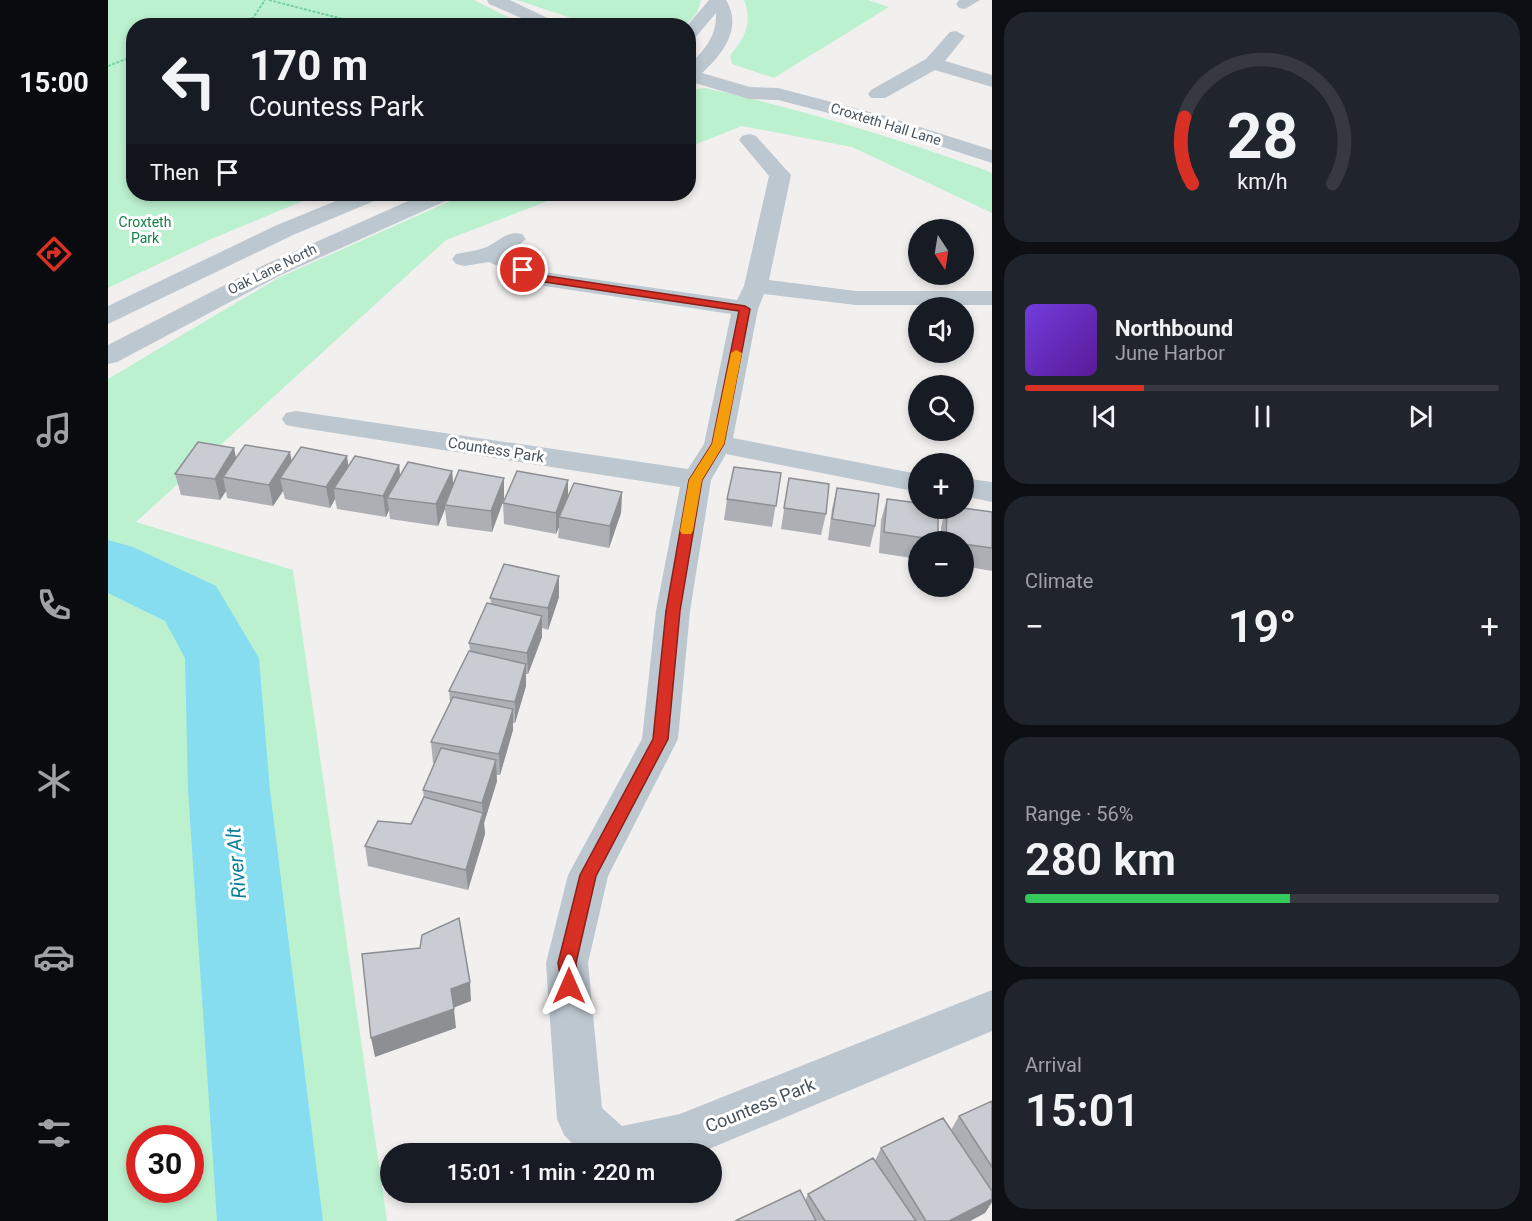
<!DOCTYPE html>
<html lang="en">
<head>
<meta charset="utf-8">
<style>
  :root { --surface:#171b24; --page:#20242c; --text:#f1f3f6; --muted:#9ea1a6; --line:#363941; --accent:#d93025 }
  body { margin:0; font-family:Roboto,sans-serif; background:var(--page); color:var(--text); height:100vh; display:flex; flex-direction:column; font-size:22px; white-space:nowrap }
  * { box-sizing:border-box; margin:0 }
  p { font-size:20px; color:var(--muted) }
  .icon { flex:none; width:33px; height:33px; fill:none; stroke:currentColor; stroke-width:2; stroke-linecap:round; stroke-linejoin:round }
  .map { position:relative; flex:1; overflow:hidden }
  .drawer { display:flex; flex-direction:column; gap:12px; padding:12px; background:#0d0f14; width:540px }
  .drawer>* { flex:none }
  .guide { position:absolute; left:18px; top:18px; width:570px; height:183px; border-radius:24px; box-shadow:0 3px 9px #0003; background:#171b24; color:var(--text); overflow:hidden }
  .needle { width:39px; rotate:168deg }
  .tools { position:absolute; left:800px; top:219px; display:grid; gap:12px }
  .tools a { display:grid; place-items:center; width:66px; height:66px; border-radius:50%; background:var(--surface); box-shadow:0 3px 9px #0003; font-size:30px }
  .speed { position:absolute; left:18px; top:1125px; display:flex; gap:12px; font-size:30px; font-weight:700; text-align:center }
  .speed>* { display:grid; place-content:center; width:78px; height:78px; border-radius:50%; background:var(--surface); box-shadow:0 3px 9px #0003; line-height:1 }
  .speed .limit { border:9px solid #d22; background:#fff; color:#111 }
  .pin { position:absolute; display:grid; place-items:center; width:51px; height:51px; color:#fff; margin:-26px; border:3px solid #fff; border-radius:50%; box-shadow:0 2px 6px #0007 }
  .me { position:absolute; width:66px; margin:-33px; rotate:0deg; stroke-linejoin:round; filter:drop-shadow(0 0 4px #0008) }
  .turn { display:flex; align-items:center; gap:21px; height:126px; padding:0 24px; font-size:27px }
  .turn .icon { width:78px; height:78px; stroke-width:2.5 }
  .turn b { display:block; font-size:42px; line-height:51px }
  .then { display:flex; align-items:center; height:57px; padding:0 24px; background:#0003; gap:12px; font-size:22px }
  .big { font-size:45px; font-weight:600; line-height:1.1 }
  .drawer .card { flex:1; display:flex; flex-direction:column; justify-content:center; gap:9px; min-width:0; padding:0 21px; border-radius:24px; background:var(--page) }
  .drawer .dial { align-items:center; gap:0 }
  .dial svg { height:156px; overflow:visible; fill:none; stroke:var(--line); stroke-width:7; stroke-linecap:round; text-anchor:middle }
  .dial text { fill:var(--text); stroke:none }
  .song { display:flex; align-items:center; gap:18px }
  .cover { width:72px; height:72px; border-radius:9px; background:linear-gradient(135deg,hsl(260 70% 55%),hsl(270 70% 35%)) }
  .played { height:6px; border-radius:3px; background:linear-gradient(90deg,var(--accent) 25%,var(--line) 25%) }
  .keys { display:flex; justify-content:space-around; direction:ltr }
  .heat { display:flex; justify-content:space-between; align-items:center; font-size:33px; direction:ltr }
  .charge { height:9px; border-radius:4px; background:linear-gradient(90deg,#34c759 56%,var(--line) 0) }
  .trip { position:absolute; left:272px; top:1143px; width:342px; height:60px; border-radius:30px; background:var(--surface); box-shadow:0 3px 9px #0003; font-weight:600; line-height:60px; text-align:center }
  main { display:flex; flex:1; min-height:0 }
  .dock { display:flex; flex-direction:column; width:108px; justify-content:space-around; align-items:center; background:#090b0e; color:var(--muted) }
  .dock .icon { width:42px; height:42px }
  .dock .on { color:var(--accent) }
  .dock b { font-size:27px; color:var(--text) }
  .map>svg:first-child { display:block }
  .green { fill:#bcf1cf; fill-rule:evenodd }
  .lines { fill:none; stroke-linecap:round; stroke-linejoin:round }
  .river { fill:#87ddf0; fill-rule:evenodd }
  .path { stroke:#72d19f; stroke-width:2; stroke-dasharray:3 1.5; stroke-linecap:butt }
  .minor { fill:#bcc7cf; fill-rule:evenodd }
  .wall { fill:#adafb5 }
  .shaded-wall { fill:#8d8f93 }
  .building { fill:#c9ccd2; stroke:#8d8f93; stroke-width:1.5 }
  .route { fill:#d93025; stroke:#8d1f18; stroke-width:1.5 }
  .slow { fill:#f59e0b }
  .labels { text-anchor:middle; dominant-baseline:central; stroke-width:6; stroke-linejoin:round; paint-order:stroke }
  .far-street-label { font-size:14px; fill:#46535e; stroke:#fff }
  .far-park-label { font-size:14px; fill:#138348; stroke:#fff }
  .street-label { font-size:15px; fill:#46535e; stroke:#fff }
  .near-street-label { font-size:18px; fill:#46535e; stroke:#fff }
  .near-water-label { font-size:20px; font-style:italic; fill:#077f9a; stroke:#fff }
</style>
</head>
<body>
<main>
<nav class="dock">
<b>15:00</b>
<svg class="icon on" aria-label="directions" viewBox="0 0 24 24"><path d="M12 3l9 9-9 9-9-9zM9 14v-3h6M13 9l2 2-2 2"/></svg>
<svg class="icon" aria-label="music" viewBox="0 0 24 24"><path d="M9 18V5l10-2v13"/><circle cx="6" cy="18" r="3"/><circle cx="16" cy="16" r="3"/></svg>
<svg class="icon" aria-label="phone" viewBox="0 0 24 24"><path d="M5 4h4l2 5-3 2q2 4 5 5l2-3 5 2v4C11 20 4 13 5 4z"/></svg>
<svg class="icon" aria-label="climate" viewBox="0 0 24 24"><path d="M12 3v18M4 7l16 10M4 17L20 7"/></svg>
<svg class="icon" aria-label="car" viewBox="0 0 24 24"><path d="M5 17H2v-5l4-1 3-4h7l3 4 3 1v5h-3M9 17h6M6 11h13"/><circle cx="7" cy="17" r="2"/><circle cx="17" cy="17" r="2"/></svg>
<svg class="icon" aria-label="filters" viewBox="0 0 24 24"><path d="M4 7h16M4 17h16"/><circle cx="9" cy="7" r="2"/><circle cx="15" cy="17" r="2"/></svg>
</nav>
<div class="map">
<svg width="884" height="1221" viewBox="0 0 884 1221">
  <rect width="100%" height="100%" fill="#f2efef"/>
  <path class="green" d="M0,0H366L416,25L26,26V194H212L101,240L0,288Z
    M409,0H593L589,13L578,25H484Z
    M636,0H760L781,7L666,78L624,64L622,55C637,38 645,22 636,0Z
    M597,88C692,109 785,137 877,170L884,173V213L744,147L634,126L581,147L580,90Z
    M358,194H458L338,240L28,522L185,570L279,1221H0V379L170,278ZM32,1138H82V1190H32Z"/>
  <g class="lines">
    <path class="river" d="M0,540L25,547L108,586L151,658L162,790L215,1221H109L80,790L77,658L57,621L0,593Z"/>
    <path class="path" d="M161,0L262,26
      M108,26L145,18L157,0
      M0,66L26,56"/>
    <path class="minor" d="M379,0H402L456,26H432L381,4Z
      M601,0H618C635,27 615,54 594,73L642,87L670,88L777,116L884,150V163L763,124L670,100L641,99L580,81V65C597,51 609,35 608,13L586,39L580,40L579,26Z
      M851,0H872L857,9L851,8L848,4Z
      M848,31L857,36L837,61L884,75V87L827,70L777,98H763L760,94L763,90L818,59L842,32Z
      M641,134L648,136L683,175L661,280L748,291H884V305H748L656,294L650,309L625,438L810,474V492L618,454L603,480L582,611L570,739L500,876L480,963L494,1108L514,1126L572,1114L884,990V1031L589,1154H475L456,1135L449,1119L438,963L460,875L534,739L548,611L572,487L188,427L178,425L174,419L178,413L188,411L580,469L596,444L623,314L430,285L381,262L356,266L348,264L344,259L348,254C357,252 367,251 376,248C391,243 397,230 414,234L418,239L401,253L436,272L629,300L636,286L661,176L631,140L634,136Z
      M245,194H274L271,199L185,235L0,324V306L169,225Z
      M316,194H345L342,199L173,275L9,362L0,364V345L156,265Z
      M855,478L884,482V502L855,496Z"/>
  </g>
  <path class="wall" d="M126,448L128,458L241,466L291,465L292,475L344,471L345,485L396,478V499L384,532L339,526L337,509L330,526L282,519L281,510L278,517L229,509L227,499L222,508L177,499L175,491L165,506L119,498L118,491L112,500L73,495L67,474Z
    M673,473L664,527L616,520L619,499Z
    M681,478L718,514L713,535L673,529Z
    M729,488L767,526L762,547L720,540L724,509Z
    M514,492L513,513L501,548L450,538L451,527L448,534L396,524L395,503Z
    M779,499L830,540L829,542H810V559L771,553L773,520Z
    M838,508H855L884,512V571L855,566V542H832L833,527Z
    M451,597L440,630L434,628V637L420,674H418V686L407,723H405V730L392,775H388L389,781L376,823L377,834L360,890L260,866L257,846L303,824L316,798L315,790L327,763H325L323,742L342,702L341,691L362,651L361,643L383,603L382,598Z
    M884,1101V1202L877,1213L862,1221H627L697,1201L700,1194L767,1161L773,1148L843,1130L851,1116Z"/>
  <path class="shaded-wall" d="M126,448L130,469L115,477L118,491L112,500L107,479Z
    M182,452L186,473L172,478L175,491L165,506L161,485Z
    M239,456L242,477L226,488L227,499L222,508L218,487Z
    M291,465L293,486L279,498L281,510L278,517L275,496Z
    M344,471L346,492L337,505V509L330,526L328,504Z
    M396,478V499L384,532L383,511Z
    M460,480V501L451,517V527L448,534V513Z
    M514,492L513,513L501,548L502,526Z
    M451,576V597L440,630V608Z
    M434,616V637L420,674L419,653Z
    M418,664V686L407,723V702Z
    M405,709V730L392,775L391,754Z
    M388,760L389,781L376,823L377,834L360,890L358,870L375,814L374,803Z
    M362,982L363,1001L345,1008L343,989Z
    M346,1009L348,1028L267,1057L263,1038Z
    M884,1199V1202L877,1213L862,1221H841Z"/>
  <path class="building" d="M90,442L126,448L107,479L67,474Z
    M137,445L182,452L161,485L115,477Z
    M193,447L239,456L218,487L172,478Z
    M247,456L291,465L275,496L226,488Z
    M300,462L344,471L328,504L279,498Z
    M626,467L673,473L668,506L619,499Z
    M351,470L396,478L383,511L337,505Z
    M409,471L460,480L448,513L395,503Z
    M681,478L721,484L718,514L676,508Z
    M466,483L514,492L502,526L451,517Z
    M729,488L771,494L767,526L724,519Z
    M779,499L810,503V508H830V540L776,532Z
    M839,508H855L884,512V548L855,544V542H838Z
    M396,564L451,576L440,608L382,598Z
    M379,603L434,616L419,653L361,643Z
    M361,651L418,664L407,702L341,691Z
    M345,697L405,709L391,754L323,742Z
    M333,748L388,760L374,803L315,790Z
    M316,797L375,813L358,870L257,846L270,821L303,824Z
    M351,918L362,982L343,989L346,1009L263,1038L254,954L312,948L314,935Z
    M884,1101V1167L851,1116Z
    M835,1118L884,1191V1199L841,1221H818L773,1148Z
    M765,1158L808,1221H717L700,1194Z
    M692,1190L708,1221H627Z"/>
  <path class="route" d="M415,267L433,275L637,306L642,309L616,444L594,480L572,611L560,739L488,876L468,963L470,986L467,991L461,994L455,991L450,963L472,875L545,739L558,611L581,480L604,444L631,311L430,281L411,272L410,270Z"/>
  <path class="slow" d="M628,350L634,353L616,444L594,480L585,531L583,534H574L572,531L581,480L604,444L623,353Z"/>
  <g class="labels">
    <g class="far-street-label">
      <text transform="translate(778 124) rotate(17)">Croxteth Hall Lane</text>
      <text transform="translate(164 269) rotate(-26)">Oak Lane North</text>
    </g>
    <g class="far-park-label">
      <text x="37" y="222">Croxteth<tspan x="37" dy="16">Park</tspan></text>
    </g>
    <g class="street-label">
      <text transform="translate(388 450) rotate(9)">Countess Park</text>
    </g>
    <g class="near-street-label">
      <text transform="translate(652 1105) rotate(-22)">Countess Park</text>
    </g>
    <g class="near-water-label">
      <text transform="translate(128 863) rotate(-95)">River Alt</text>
    </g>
  </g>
</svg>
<div class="tools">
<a><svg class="needle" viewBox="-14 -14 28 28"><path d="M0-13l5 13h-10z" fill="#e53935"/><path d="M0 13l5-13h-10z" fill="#9ea1a6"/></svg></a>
<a><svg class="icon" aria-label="sound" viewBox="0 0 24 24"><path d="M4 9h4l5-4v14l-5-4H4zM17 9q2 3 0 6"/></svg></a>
<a><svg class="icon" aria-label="search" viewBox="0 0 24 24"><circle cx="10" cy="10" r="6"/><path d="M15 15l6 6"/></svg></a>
<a>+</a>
<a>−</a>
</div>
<div class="speed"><div class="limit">30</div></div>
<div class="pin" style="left:415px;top:270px;background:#d93025"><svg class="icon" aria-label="arrive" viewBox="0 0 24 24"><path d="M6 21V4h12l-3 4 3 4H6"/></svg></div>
<svg class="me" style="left:461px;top:986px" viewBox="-20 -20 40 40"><path d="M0-17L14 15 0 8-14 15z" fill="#d93025" stroke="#fff" stroke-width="4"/></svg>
<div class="trip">15:01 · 1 min · 220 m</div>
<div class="guide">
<div class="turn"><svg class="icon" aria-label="left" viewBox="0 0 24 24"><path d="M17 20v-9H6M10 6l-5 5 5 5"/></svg><div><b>170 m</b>Countess Park</div></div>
<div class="then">Then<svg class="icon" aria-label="arrive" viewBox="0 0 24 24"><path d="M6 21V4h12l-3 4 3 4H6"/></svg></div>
</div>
</div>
<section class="drawer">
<div class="card dial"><svg viewBox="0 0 100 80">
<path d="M14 69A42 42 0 1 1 86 69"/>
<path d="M14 69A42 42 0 0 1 10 35" stroke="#d93025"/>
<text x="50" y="56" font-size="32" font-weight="700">28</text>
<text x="50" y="72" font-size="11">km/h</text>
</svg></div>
<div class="card">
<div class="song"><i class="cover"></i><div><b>Northbound</b><p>June Harbor</p></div></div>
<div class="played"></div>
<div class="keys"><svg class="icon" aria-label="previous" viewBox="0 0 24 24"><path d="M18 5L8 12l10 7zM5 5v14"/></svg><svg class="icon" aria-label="pause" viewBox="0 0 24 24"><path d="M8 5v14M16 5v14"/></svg><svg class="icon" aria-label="next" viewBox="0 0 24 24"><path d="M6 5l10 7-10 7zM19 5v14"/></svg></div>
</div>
<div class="card"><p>Climate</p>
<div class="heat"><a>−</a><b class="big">19°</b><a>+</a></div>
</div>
<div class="card"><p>Range · 56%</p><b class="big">280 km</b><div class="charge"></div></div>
<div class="card"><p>Arrival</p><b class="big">15:01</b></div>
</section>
</main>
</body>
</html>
